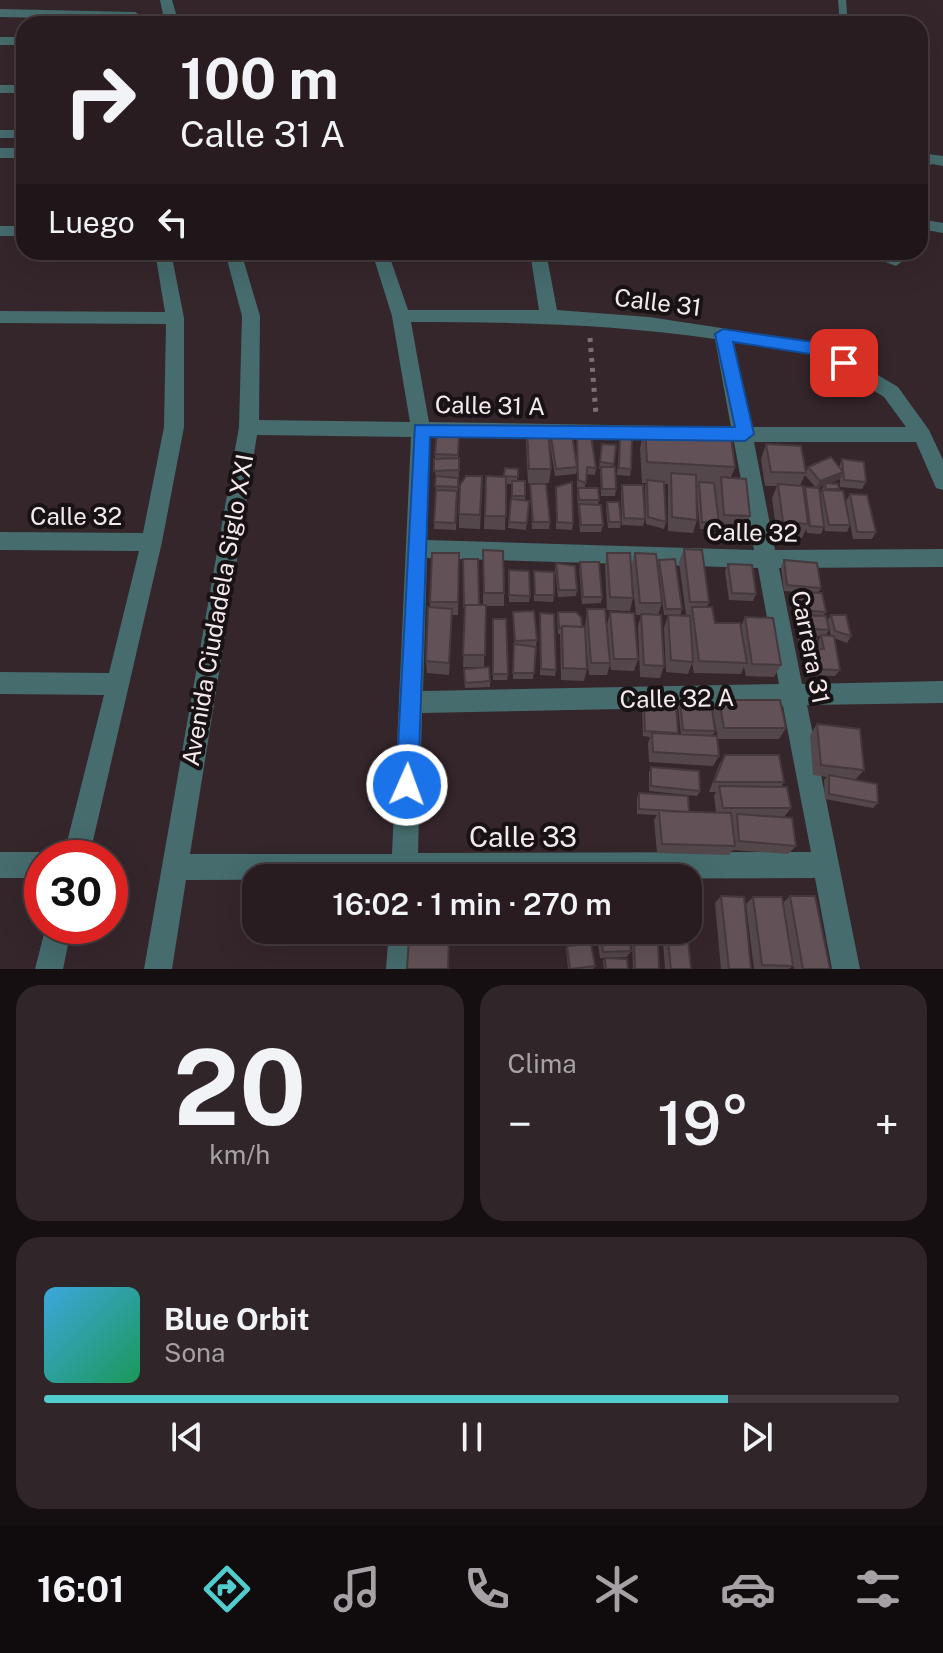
<!DOCTYPE html>
<html lang="es">
<head>
<meta charset="utf-8">
<style>
  :root { --surface:#281c20; --page:#302529; --text:#f1f3f6; --muted:#a5a1a5; --line:#443a3e; --accent:#52cdce }
  body { margin:0; font-family:"Public Sans",sans-serif; background:var(--page); color:var(--text); height:100vh; display:flex; flex-direction:column; font-size:30px; white-space:nowrap }
  * { box-sizing:border-box; margin:0 }
  p { font-size:26px; color:var(--muted) }
  .icon { flex:none; width:44px; height:44px; fill:none; stroke:currentColor; stroke-width:2; stroke-linecap:round; stroke-linejoin:round }
  .map { position:relative; height:969px; overflow:hidden }
  .panel { display:flex; flex-direction:column; gap:16px; padding:16px; background:#160f12; flex:1 }
  .panel>* { flex:none }
  .banner { position:absolute; left:16px; top:16px; width:912px; height:244px; border-radius:24px; box-shadow:0 8px 32px #0002,0 0 0 2px var(--line); background:#281c20; color:var(--text); overflow:hidden }
  .speed { position:absolute; left:24px; top:840px; display:flex; gap:16px; font-size:40px; font-weight:700; text-align:center }
  .speed>* { display:grid; place-content:center; width:104px; height:104px; border-radius:50%; background:var(--surface); box-shadow:0 8px 32px #0002,0 0 0 2px var(--line); line-height:1 }
  .speed .limit { border:12px solid #d22; background:#fff; color:#111 }
  .pin { position:absolute; display:grid; place-items:center; width:68px; height:68px; color:#fff; margin:-34px; border-radius:16px; box-shadow:0 4px 12px #0006 }
  .me { position:absolute; width:88px; margin:-44px; rotate:2deg; stroke-linejoin:round; filter:drop-shadow(0 0 6px #0008) }
  .turn { display:flex; align-items:center; gap:28px; height:168px; padding:0 32px; font-size:36px }
  .turn .icon { width:104px; height:104px; stroke-width:2.5 }
  .turn b { display:block; font-size:56px; line-height:68px }
  .then { display:flex; align-items:center; height:76px; padding:0 32px; background:#0003; gap:16px; font-size:30px }
  .big { font-size:60px; font-weight:600; line-height:1.1 }
  .panel .card { flex:1; display:flex; flex-direction:column; justify-content:center; gap:12px; min-width:0; padding:0 28px; border-radius:24px; background:var(--page) }
  .panel .dial { align-items:center; gap:0 }
  .dial b { font-size:104px; line-height:1 }
  .song { display:flex; align-items:center; gap:24px }
  .cover { width:96px; height:96px; border-radius:12px; background:linear-gradient(135deg,hsl(200 70% 55%),hsl(150 70% 35%)) }
  .played { height:8px; border-radius:4px; background:linear-gradient(90deg,var(--accent) 80%,var(--line) 80%) }
  .keys { display:flex; justify-content:space-around; direction:ltr }
  .heat { display:flex; justify-content:space-between; align-items:center; font-size:44px; direction:ltr }
  .panel .tiles { flex:1; display:grid; gap:16px; grid-template-columns:1fr 1fr }
  .card:last-child { grid-column:span 2 }
  .trip { position:absolute; left:242px; top:864px; width:460px; height:80px; border-radius:24px; background:var(--surface); box-shadow:0 8px 32px #0002,0 0 0 2px var(--line); font-weight:600; line-height:80px; text-align:center }
  .tab-bar { display:flex; height:128px; justify-content:space-around; align-items:center; background:#100b0d; color:var(--muted) }
  .tab-bar .icon { width:56px; height:56px }
  .tab-bar .active { color:var(--accent) }
  .tab-bar b { font-size:36px; color:var(--text) }
  .map>svg:first-child { display:block }
  .lines { fill:none; stroke-linecap:round; stroke-linejoin:round }
  .path { stroke:#7d6f74; stroke-width:5; stroke-dasharray:4 6; stroke-linecap:butt }
  .lane { fill:#466c6d; fill-rule:evenodd }
  .street { fill:#466c6d; fill-rule:evenodd }
  .wall { fill:#54474b; fill-rule:evenodd }
  .shaded-wall { fill:#45393d }
  .building { fill:#625257; stroke:#45393d; stroke-width:2 }
  .route { fill:#1a73e8; stroke:#114b97; stroke-width:2 }
  .labels { text-anchor:middle; dominant-baseline:central; stroke-width:8; stroke-linejoin:round; paint-order:stroke }
  .street-label { font-size:24px; fill:#f4eaed; stroke:#181214 }
  .near-street-label { font-size:28px; fill:#f4eaed; stroke:#181214 }
</style>
</head>
<body>
<div class="map">
<svg width="943" height="969" viewBox="0 0 943 969">
  <rect width="100%" height="100%" fill="#35262b"/>
  <g class="lines">
    <path class="path" d="M590,338L596,415"/>
    <path class="lane" d="M838,0H846L848,24H840Z"/>
    <path class="street" d="M160,0H172L179,24H165Z
      M0,9L135,12L142,16L135,20L0,17Z
      M0,37H24V45H0Z
      M0,85H24V93H0Z
      M0,130H24V138H0Z
      M0,148H24V158H0Z
      M928,154L943,156V166L932,164L920,172V158Z
      M920,219L943,223V233L920,229Z
      M0,226H24V236H0Z
      M155,252H171L184,318V427L162,542L89,858H63L104,695L0,694V672L109,673L139,551L0,550V532L143,533L164,427L166,324L0,323V311L165,312Z
      M225,252H241L260,316L259,420L410,422L392,316L372,252H388L408,310H539L530,252H546L557,310L649,317L826,344L898,387L929,430L943,460V490L936,488L916,442H754L775,550L943,549V567L779,568L802,684L943,681V703L807,705L860,969H832L815,878L186,880L172,969H144L239,427L242,316ZM411,322C513,322 614,324 715,339L731,427L698,429L695,434L698,439L734,442L754,550L427,540L430,437L669,440L676,438L679,433L676,428L669,426L429,422ZM734,342L816,355L884,397L906,427H751ZM257,435L411,437L392,854H190ZM427,558L758,568L779,684L423,691ZM783,706L811,852L418,853L422,713Z
      M867,252H891L904,260L896,266L869,256Z
      M0,852H42L52,858H42V878H0Z
      M46,926H72L63,969H35Z
      M389,930H415L414,969H386Z"/>
  </g>
  <path class="wall" d="M645,426L735,467L731,477L750,516L745,530L719,528V523L716,530L700,529L696,489L698,486H696L697,520L693,533L668,531V484H664L666,522L664,529L646,524L645,487L646,483H642L640,448Z
    M527,428L551,469L549,483H528L526,442Z
    M577,432L596,468L595,475L586,474L585,488L599,500L598,504L603,525L601,532H580L577,495L578,488H580L577,487V470L576,474L555,476L550,444L551,437L577,464Z
    M620,437L631,469L630,476L617,475Z
    M459,440L458,458L459,478H458V485L456,530L434,529L436,493L435,454Z
    M602,444L616,445L613,467L616,489L615,496H601L600,469H599Z
    M766,444L806,472L808,467H839L842,459L866,482L862,489L840,487V479L828,484L839,489L838,491L850,525L847,532L825,531L824,527L821,534L807,533L806,529L802,538L777,536L772,498L777,486H765L761,459ZM805,475L816,488L805,487L804,490L800,485ZM824,485L820,494L817,488Z
    M518,469L517,481L525,496V500L529,501L526,530L508,528L512,499L511,484H506L505,530L484,529L486,476L504,477Z
    M530,484L550,522L549,529H532Z
    M622,485L645,519L643,526L622,525L621,492Z
    M556,487L573,523L572,530L556,529Z
    M482,490L480,529L459,528V514Z
    M850,494L876,532L872,539H853L846,501Z
    M607,502L621,522L620,528H608L606,509Z
    M684,549L709,602L707,607L715,623L741,626L745,617L781,665L774,677L746,676L744,667L741,674L694,673L692,663L688,674L666,672L664,628L668,615H664L658,566L659,560L682,609L680,616H688L689,615H686L679,562Z
    M483,550L504,593V606H485L484,667H463L465,613H464L463,559L479,605H483Z
    M459,553L458,615H452L449,675L427,673L426,661L430,602Z
    M607,553L633,598L630,611L607,610L605,566Z
    M635,553L662,603L658,615L664,666L660,678L640,677L638,626L641,615H636L631,566Z
    M784,560L821,588L818,593L826,612L823,616L829,630L825,636H831L827,621L831,615L851,636L847,643L834,638L840,670L835,676L808,675L804,655L807,650H800L795,621L798,617H795L792,599L796,592L784,591L781,567ZM816,636H821L818,642L819,649H815L818,645Z
    M580,562L602,597L601,603L582,604L579,569Z
    M556,563L577,590L576,596L558,597L555,569Z
    M728,564L756,594L753,601L729,600L725,571Z
    M534,571L554,595L553,602L534,601Z
    M509,577L530,596L529,602H509Z
    M587,609L610,656L607,625L610,612L638,659L634,671L611,670L610,664L607,675H589L585,630L587,669L584,681L561,680L560,634H558L557,618L558,612L585,627Z
    M513,612L537,640L536,646L533,647H536L533,679H513L514,644Z
    M540,613L556,670L555,676L540,675Z
    M493,619L508,674L507,680H493Z
    M464,669L490,681V687L465,688Z
    M719,700L786,728L779,739H718L713,712Z
    M680,701L715,731L712,736L719,756L713,766L649,762L648,744L650,737L643,736L642,708L644,703L678,733L677,735H681L678,707Z
    M817,724L864,770L855,780L878,803L873,808L825,799L824,780L827,777L813,775L810,735Z
    M725,755L784,782L781,787L791,808L784,817L796,846L788,854L733,850L729,855L657,853L654,820L657,815L637,814V798L639,793L689,812H716L714,796L716,792H709L719,765Z
    M651,767L700,791L697,796L649,791V772Z
    M721,896L751,969H721L715,903Z
    M790,896L830,969H794L789,945L793,966L789,969H754L746,904L753,897L783,903Z
    M409,930H440V936L410,937Z
    M510,930H591V931L588,938H510Z
    M596,930H628L631,951L627,957L607,958L628,969H604L603,961L605,958H600Z
    M630,930H658L659,932L656,936L630,934Z
    M662,930H687L691,969H665Z
    M634,937L659,969H633L632,940Z
    M567,946L595,966L593,969H568L566,949Z"/>
  <path class="shaded-wall" d="M843,472L840,479L816,488L820,481Z
    M452,609V621L449,675V663Z"/>
  <path class="building" d="M645,426L730,431L735,467L647,462Z
    M527,428H548L551,469H529Z
    M590,430L596,468L587,467L586,483L578,480L577,432Z
    M437,432L459,433L458,455L435,454Z
    M572,435L577,467L556,469L551,437Z
    M620,437L632,438L631,469L619,468Z
    M602,444L616,445L614,464L600,462Z
    M766,444L801,446L806,473L771,472Z
    M831,457L843,472L820,481L808,467Z
    M459,458V470L434,471V459Z
    M842,459L864,462L866,482L844,480Z
    M601,467H615L616,489H602Z
    M505,468L518,469V477L504,476Z
    M671,473L696,475L697,520L672,517Z
    M436,476L458,478V487L435,486Z
    M466,476H482L480,515L459,514L460,485Z
    M486,476L506,477V516H485Z
    M721,477L746,479L750,516L724,515Z
    M647,480L664,482L666,522L648,517Z
    M512,481H525V496H512Z
    M572,482L573,523L557,522L556,487Z
    M699,482L714,483L719,523L702,522Z
    M825,483L838,484L839,489H826Z
    M530,484H546L550,522H533Z
    M778,484L803,486L808,524L783,522Z
    M622,485H643L645,519L624,518Z
    M805,487L819,488L824,527L810,526Z
    M578,488H598L599,500H579Z
    M436,490L457,491L455,523L434,522Z
    M822,490L843,491L850,525H829Z
    M850,494L867,495L876,532H857Z
    M511,499L529,501L527,523L509,522Z
    M607,502H619L621,522H609Z
    M579,504L601,505L603,525H581Z
    M684,549L702,550L709,602H690Z
    M483,550L503,551L504,593H484Z
    M432,553H459L458,602H430Z
    M607,553H630L633,598L610,597Z
    M635,553L656,554L662,603H640Z
    M463,559H478L479,605H465V607H464Z
    M675,559L682,609H666L659,560Z
    M784,560L817,563L821,588L787,585Z
    M580,562H599L602,597H583Z
    M556,563L575,566L577,590H559Z
    M728,564L752,565L756,594L732,593Z
    M509,570L529,571L530,596L509,595Z
    M534,571L554,572V595H535Z
    M796,592L822,593L826,612L798,610Z
    M465,605H486L485,655H463Z
    M428,607L452,609L449,663L426,661Z
    M692,607H712L715,623H740L747,663L699,661Z
    M587,609H605L610,663H591Z
    M534,611L537,640L515,641L513,612Z
    M558,612H576L581,617L582,627L562,626V628H559Z
    M610,612L634,613L638,659H614Z
    M540,613L554,614L556,670L541,669Z
    M641,614L661,615L664,666L644,665Z
    M668,615L690,616L693,662L671,660Z
    M798,615L826,616L829,630L815,629L818,645L804,644Z
    M831,615H846L851,636L835,631Z
    M745,617L773,618L781,665L752,664Z
    M493,619H506L508,674H493Z
    M562,626L585,627L587,669L563,668Z
    M821,635L834,636L840,670L812,669L808,649H824Z
    M514,644L536,647L534,673H513Z
    M489,667L490,681L465,683L464,669Z
    M719,700H780L786,728H724Z
    M680,701L711,702L715,731L683,730Z
    M644,703L676,705L678,733L645,731Z
    M817,724L860,729L864,770L821,765Z
    M652,733L717,736L719,756L653,752Z
    M725,755H779L784,782H714Z
    M651,767L699,771L700,791L651,786Z
    M829,775L877,784L878,803L829,794Z
    M719,786L787,787L791,808H723Z
    M639,793L688,796L689,812L639,809Z
    M659,811L731,813L735,846L662,844Z
    M737,814L792,818L796,846L739,841Z
    M721,896L744,897L751,969H729Z
    M790,896H815L830,969H803Z
    M753,897H782L793,966L762,965Z
    M512,930H591V931H512Z
    M601,930H628L631,951L603,952Z
    M632,930H658L659,932L632,931Z
    M667,930H687L691,969H671Z
    M634,937L658,939L659,969H635Z
    M409,938L449,939L448,969H407Z
    M591,944L595,966L570,969L567,946Z
    M605,958L627,959L628,969H606Z"/>
  <path class="route" d="M723,329L820,343L852,363L844,370L816,355L733,342L754,434L745,441L430,437L418,785L415,793L407,796L399,793L396,785L415,425L735,427L715,334Z"/>
  <g class="labels">
    <g class="street-label">
      <text transform="translate(658 302) rotate(7)">Calle 31</text>
      <text transform="translate(490 405) rotate(1)">Calle 31 A</text>
      <text x="76" y="516">Calle 32</text>
      <text transform="translate(752 532) rotate(1)">Calle 32</text>
      <text transform="translate(217 610) rotate(-80)">Avenida Ciudadela Siglo XXI</text>
      <text transform="translate(811 647) rotate(79)">Carrera 31</text>
      <text transform="translate(677 698) rotate(-1)">Calle 32 A</text>
    </g>
    <g class="near-street-label">
      <text x="523" y="836">Calle 33</text>
    </g>
  </g>
</svg>
<div class="speed"><div class="limit">30</div></div>
<div class="pin" style="left:844px;top:363px;background:#d93025"><svg class="icon" aria-label="arrive" viewBox="0 0 24 24"><path d="M6 21V4h12l-3 4 3 4H6"/></svg></div>
<svg class="me" style="left:407px;top:785px" viewBox="-20 -20 40 40"><circle r="17" fill="#1a73e8" stroke="#fff" stroke-width="3"/><path d="M0-11L8 9 0 5-8 9z" fill="#fff"/></svg>
<div class="trip">16:02 · 1 min · 270 m</div>
<div class="banner">
<div class="turn"><svg class="icon" aria-label="right" viewBox="0 0 24 24"><path d="M7 20v-9h11M14 6l5 5-5 5"/></svg><div><b>100 m</b>Calle 31 A</div></div>
<div class="then">Luego<svg class="icon" aria-label="left" viewBox="0 0 24 24"><path d="M17 20v-9H6M10 6l-5 5 5 5"/></svg></div>
</div>
</div>
<section class="panel">
<div class="tiles">
<div class="card dial"><b>20</b><p>km/h</p></div>
<div class="card"><p>Clima</p>
<div class="heat"><a>−</a><b class="big">19°</b><a>+</a></div>
</div>
<div class="card">
<div class="song"><i class="cover"></i><div><b>Blue Orbit</b><p>Sona</p></div></div>
<div class="played"></div>
<div class="keys"><svg class="icon" aria-label="previous" viewBox="0 0 24 24"><path d="M18 5L8 12l10 7zM5 5v14"/></svg><svg class="icon" aria-label="pause" viewBox="0 0 24 24"><path d="M8 5v14M16 5v14"/></svg><svg class="icon" aria-label="next" viewBox="0 0 24 24"><path d="M6 5l10 7-10 7zM19 5v14"/></svg></div>
</div>
</div>
</section>
<nav class="tab-bar">
<b>16:01</b>
<svg class="icon active" aria-label="directions" viewBox="0 0 24 24"><path d="M12 3l9 9-9 9-9-9zM9 14v-3h6M13 9l2 2-2 2"/></svg>
<svg class="icon" aria-label="music" viewBox="0 0 24 24"><path d="M9 18V5l10-2v13"/><circle cx="6" cy="18" r="3"/><circle cx="16" cy="16" r="3"/></svg>
<svg class="icon" aria-label="phone" viewBox="0 0 24 24"><path d="M5 4h4l2 5-3 2q2 4 5 5l2-3 5 2v4C11 20 4 13 5 4z"/></svg>
<svg class="icon" aria-label="climate" viewBox="0 0 24 24"><path d="M12 3v18M4 7l16 10M4 17L20 7"/></svg>
<svg class="icon" aria-label="car" viewBox="0 0 24 24"><path d="M5 17H2v-5l4-1 3-4h7l3 4 3 1v5h-3M9 17h6M6 11h13"/><circle cx="7" cy="17" r="2"/><circle cx="17" cy="17" r="2"/></svg>
<svg class="icon" aria-label="filters" viewBox="0 0 24 24"><path d="M4 7h16M4 17h16"/><circle cx="9" cy="7" r="2"/><circle cx="15" cy="17" r="2"/></svg>
</nav>
</body>
</html>
